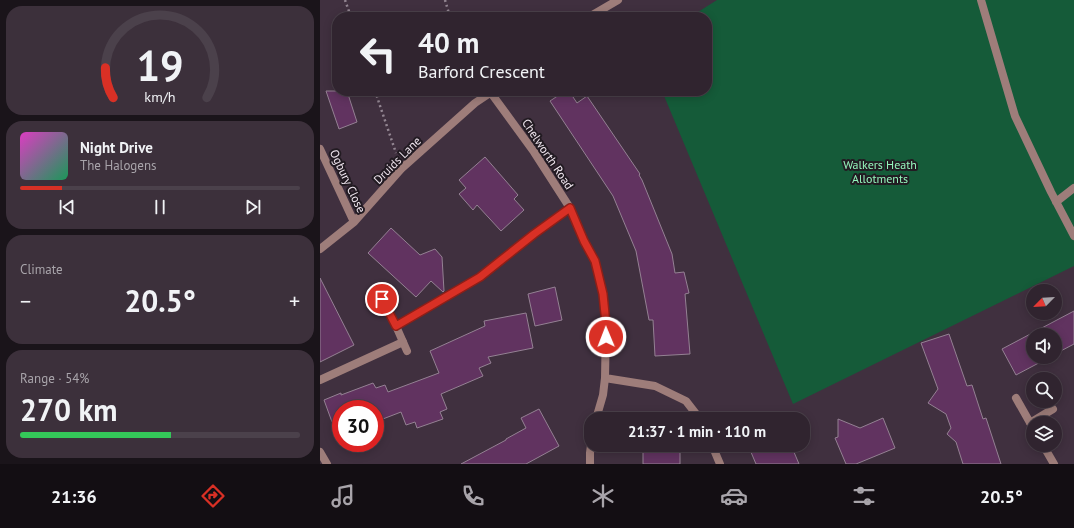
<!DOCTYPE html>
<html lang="en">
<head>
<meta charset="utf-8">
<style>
  :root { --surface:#30242f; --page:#3c303b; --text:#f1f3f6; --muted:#a8a4aa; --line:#4b414b; --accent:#d93025 }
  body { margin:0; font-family:"PT Sans",sans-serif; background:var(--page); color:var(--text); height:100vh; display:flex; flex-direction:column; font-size:15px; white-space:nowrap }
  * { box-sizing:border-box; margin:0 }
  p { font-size:13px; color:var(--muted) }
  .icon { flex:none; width:22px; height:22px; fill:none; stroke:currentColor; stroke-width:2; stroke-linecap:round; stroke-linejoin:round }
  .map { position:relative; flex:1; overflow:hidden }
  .details { display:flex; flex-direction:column; gap:6px; padding:6px; background:#1a141a; width:320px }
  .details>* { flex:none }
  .hud { position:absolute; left:12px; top:12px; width:380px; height:84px; border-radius:16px; box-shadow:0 2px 10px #0003,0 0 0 1px var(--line); background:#30242f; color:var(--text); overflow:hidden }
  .needle { width:26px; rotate:246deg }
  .buttons { position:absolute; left:706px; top:284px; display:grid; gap:8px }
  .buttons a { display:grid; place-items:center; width:36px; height:36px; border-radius:50%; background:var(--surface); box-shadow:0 2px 10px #0003,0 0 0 1px var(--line); font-size:20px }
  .speed { position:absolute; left:12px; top:400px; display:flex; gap:8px; font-size:20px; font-weight:700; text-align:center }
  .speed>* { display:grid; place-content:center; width:52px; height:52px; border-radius:50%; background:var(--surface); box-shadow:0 2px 10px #0003,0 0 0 1px var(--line); line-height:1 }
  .speed .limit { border:6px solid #d22; background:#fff; color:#111 }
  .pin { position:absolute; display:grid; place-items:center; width:34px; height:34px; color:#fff; margin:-17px; border:2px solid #fff; border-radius:50%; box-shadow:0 1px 4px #0007 }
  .me { position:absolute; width:44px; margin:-22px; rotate:359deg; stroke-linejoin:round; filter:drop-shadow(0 0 3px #0008) }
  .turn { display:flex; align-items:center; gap:14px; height:84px; padding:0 20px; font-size:18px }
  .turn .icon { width:52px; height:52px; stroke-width:2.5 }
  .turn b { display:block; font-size:28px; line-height:34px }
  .big { font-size:30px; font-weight:800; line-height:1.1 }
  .details .widget { flex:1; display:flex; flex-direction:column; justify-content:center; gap:6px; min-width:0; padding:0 14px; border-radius:16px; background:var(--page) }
  .details .dial { align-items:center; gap:0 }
  .dial svg { height:104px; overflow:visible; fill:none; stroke:var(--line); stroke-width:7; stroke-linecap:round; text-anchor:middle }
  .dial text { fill:var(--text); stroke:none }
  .song { display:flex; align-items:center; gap:12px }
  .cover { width:48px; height:48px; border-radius:6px; background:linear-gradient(135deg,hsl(310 70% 55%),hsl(150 70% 35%)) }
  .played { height:4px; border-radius:2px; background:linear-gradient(90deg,var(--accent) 15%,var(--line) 15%) }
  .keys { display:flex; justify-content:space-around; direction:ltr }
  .heat { display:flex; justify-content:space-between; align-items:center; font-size:22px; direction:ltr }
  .charge { height:6px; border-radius:3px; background:linear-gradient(90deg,#34c759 54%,var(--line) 0) }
  .trip { position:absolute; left:264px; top:412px; width:226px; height:40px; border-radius:16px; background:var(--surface); box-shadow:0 2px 10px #0003,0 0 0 1px var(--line); font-weight:800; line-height:40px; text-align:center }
  .tab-bar { display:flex; height:64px; justify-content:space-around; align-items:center; background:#130e13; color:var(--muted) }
  .tab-bar .icon { width:28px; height:28px }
  .tab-bar .current { color:var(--accent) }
  .tab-bar b { font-size:18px; color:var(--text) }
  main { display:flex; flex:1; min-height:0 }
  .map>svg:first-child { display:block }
  .green { fill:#155b39 }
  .building { fill:#613360; stroke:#948193 }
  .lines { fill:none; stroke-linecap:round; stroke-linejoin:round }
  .path { stroke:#938692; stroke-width:2.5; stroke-dasharray:2 3; stroke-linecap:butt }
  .lane { stroke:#9e7d7a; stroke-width:8 }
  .street { stroke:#9e7d7a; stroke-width:8 }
  .route-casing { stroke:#8d1f18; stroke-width:10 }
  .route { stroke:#d93025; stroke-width:7 }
  .labels { text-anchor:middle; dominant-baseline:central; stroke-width:4; stroke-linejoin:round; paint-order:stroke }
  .street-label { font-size:12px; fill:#f1e7f0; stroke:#221b22 }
  .park-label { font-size:12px; fill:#94f5bc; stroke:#221b22 }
</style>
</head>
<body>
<main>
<section class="details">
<div class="widget dial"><svg viewBox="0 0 100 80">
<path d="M14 69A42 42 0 1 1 86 69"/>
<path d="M14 69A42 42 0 0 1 8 46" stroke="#d93025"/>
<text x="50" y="56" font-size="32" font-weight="700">19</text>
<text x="50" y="72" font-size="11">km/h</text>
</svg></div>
<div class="widget">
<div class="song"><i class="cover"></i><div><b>Night Drive</b><p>The Halogens</p></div></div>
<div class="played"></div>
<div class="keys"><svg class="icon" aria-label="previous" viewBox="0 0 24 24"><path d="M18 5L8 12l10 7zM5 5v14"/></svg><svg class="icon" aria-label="pause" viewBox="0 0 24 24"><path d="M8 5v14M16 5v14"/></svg><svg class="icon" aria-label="next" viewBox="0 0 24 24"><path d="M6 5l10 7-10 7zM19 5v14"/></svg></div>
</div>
<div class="widget"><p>Climate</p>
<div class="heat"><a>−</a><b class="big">20.5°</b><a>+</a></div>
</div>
<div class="widget"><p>Range · 54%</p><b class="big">270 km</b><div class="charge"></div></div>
</section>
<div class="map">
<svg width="754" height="464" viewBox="0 0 754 464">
  <rect width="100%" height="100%" fill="#40303f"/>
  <path class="green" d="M397,0H754V266L473,404L342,91H387V17H370Z"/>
  <path class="building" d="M6,91H27L37,122L19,129Z
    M245,91H249L257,103L267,96L320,174L319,175L322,180L352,254L355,273L364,272L369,293L365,294L370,354L335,356L333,320H329L316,251L293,196L230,101Z
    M165,157L198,195L194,199L204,210L181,231L157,205L153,210L139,194L146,188L139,180Z
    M71,228L100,255L115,249L122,257L124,291L123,292L111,281L96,297L48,253Z
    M0,278L34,345L0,362Z
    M235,287L242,320L215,326L208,294Z
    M754,311V344L735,354V335H713V357H730L696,375L682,349Z
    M206,313L213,348L168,357L171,363L159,368L163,376L121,394L127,409L120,412L123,419L97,428L95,422L86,425L81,412L55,422V409H21V423L19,419L12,422L4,400L21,393V395L53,383L56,388L65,385L68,392L119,373L110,351L165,326L164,321Z
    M629,334L647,386L652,385L663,419L666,418L681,464H643L636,442L627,434L631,428L626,414L608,403L618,389L601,343Z
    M219,409L239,446L206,464H141L186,440V439L206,428L201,418Z
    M563,418L575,448L536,464H526L515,438L518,437V419L540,428Z
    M323,445H360V464H323Z
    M428,445H471L479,464H436Z"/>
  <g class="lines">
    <path class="path" d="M25,0L31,17
      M125,0L130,17
      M55,91L76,153"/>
    <path class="lane" d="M661,0L695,116L731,192L754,236
      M736,202L754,188
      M0,380L83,342"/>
    <path class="street" d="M269,17L298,0
      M171,93L214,152L250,208L264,241L275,261L283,294L286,324L285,378L283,395L276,419
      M0,149L34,222
      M0,249L34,222L81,169L155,103L173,91
      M62,299L76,326L87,351
      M76,326L160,277L214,234L250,208
      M285,378L335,386L366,401L380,419
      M696,398L713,428
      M710,423L733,409
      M392,445L400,464
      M723,445L734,464
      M0,452L7,464
      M270,464V453L271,445"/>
  </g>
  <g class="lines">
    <g class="route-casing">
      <path id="route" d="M62,299L76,326L160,277L214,234L250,208L264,241L275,261L283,294L286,324V337"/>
    </g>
    <use href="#route" class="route"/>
  </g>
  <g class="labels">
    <g class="street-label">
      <text transform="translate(228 154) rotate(56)">Chelworth Road</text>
      <text transform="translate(77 160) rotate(-45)">Druids Lane</text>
      <text transform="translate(28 181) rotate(65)">Ogbury Close</text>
    </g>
    <g class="park-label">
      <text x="560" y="164">Walkers Heath<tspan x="560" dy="14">Allotments</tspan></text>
    </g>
  </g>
</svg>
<div class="buttons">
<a><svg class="needle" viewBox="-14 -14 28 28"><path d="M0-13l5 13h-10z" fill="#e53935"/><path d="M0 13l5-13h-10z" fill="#a8a4aa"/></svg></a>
<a><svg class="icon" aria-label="sound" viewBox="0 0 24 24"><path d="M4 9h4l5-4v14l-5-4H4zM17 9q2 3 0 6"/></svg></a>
<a><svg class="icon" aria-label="search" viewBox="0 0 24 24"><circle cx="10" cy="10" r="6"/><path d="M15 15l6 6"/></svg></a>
<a><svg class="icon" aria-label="layers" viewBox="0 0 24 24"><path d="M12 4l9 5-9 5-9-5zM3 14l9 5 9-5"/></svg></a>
</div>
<div class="speed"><div class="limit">30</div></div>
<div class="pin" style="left:62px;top:299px;background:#d93025"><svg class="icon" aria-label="arrive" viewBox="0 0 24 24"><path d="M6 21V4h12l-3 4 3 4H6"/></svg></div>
<svg class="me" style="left:286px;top:337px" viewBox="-20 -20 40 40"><circle r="17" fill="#d93025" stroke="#fff" stroke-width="3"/><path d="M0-11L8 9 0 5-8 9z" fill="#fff"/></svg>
<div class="trip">21:37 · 1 min · 110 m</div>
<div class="hud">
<div class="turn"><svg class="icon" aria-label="left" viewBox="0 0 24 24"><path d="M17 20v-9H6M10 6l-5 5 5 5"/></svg><div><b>40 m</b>Barford Crescent</div></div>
</div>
</div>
</main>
<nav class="tab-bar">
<b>21:36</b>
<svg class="icon current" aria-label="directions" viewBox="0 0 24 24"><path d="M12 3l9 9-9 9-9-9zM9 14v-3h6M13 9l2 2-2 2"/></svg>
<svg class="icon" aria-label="music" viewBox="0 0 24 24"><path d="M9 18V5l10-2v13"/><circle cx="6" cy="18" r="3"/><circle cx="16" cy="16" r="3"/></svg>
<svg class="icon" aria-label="phone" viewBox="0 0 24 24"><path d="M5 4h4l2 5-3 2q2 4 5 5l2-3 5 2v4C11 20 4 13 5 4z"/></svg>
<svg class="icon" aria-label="climate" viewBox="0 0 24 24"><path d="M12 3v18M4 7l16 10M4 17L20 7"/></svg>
<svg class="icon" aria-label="car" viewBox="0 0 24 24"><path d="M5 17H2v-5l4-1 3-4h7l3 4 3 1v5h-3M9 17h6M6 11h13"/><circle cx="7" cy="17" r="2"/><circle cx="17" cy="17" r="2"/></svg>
<svg class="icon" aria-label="filters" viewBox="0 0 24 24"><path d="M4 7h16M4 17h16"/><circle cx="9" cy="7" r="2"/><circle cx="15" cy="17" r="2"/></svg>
<b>20.5°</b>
</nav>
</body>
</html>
